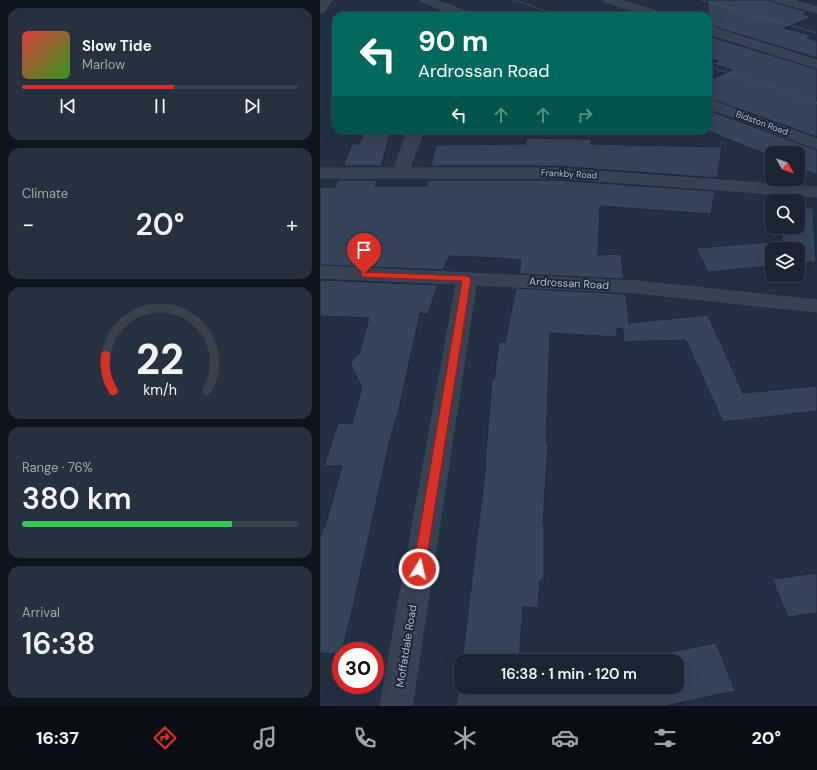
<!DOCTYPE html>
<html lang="en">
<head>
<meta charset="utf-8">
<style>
  :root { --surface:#1a2432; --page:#27303e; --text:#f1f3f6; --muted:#9fa4ac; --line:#38414d; --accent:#d93025 }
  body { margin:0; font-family:"DM Sans",sans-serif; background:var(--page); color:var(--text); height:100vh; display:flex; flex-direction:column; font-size:15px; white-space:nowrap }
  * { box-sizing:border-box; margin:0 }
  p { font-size:13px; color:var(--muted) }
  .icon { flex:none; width:22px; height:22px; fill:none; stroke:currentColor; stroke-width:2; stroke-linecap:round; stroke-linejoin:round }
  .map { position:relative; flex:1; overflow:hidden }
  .sheet { display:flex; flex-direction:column; gap:8px; padding:8px; background:#0e141c; width:320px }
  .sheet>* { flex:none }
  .top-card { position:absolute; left:12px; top:12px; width:380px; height:122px; border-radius:12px; box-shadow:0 4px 16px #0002,0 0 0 1px var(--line); background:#00695c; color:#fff; overflow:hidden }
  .needle { width:26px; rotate:130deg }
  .fabs { position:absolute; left:445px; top:146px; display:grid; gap:8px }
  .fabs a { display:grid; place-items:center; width:40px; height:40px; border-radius:8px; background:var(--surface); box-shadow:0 4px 16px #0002,0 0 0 1px var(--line); font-size:20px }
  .speed { position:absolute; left:12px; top:642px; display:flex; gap:8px; font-size:20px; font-weight:700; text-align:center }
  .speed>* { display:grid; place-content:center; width:52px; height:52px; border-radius:50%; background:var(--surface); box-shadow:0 4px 16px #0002,0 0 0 1px var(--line); line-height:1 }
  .speed .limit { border:6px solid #d22; background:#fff; color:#111 }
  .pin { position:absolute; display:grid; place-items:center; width:34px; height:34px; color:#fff; margin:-41px -17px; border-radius:50% 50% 50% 0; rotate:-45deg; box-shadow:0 0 4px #0007 }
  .pin .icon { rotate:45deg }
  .me { position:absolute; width:44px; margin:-22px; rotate:9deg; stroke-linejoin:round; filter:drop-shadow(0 0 3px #0008) }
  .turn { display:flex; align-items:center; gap:14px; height:84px; padding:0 20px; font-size:18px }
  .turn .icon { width:52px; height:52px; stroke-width:2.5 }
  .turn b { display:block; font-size:28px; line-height:34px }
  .lanes { display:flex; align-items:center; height:38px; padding:0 20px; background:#0003; justify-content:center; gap:20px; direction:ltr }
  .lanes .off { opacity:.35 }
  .big { font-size:30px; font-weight:600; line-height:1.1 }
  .sheet .tile { flex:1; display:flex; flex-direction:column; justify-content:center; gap:6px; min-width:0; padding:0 14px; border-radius:12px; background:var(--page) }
  .sheet .dial { align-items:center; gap:0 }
  .dial svg { height:104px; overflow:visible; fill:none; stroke:var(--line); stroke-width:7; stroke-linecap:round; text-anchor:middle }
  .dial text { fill:var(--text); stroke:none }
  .song { display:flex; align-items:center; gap:12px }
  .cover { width:48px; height:48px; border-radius:6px; background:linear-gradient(135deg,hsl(0 70% 55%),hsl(110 70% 35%)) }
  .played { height:4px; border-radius:2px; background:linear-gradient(90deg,var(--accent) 55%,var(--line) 55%) }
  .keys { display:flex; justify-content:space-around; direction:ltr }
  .heat { display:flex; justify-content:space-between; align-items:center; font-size:22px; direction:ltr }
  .charge { height:6px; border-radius:3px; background:linear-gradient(90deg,#34c759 76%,var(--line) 0) }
  .trip { position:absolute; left:134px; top:654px; width:230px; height:40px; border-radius:12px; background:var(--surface); box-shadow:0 4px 16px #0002,0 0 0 1px var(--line); font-weight:600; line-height:40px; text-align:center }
  .tab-bar { display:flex; height:64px; justify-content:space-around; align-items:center; background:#0a0e14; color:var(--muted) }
  .tab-bar .icon { width:28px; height:28px }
  .tab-bar .on { color:var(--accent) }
  .tab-bar b { font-size:18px; color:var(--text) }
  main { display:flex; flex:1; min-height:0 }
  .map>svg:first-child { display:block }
  .building { fill:#34445a; stroke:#1e293a }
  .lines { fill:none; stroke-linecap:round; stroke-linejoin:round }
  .minor-casing { stroke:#414b5c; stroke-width:1 }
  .tertiary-casing { stroke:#414b5c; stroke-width:1 }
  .path { stroke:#3e595c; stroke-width:1.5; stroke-dasharray:1.5 1.5; stroke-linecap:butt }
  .minor { fill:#374253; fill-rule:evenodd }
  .tertiary { fill:#374253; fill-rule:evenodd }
  .route { fill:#d93025; stroke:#8d1f18 }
  .labels { text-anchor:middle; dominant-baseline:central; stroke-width:4; stroke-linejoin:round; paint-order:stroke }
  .far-street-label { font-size:9px; fill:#b4bdcd; stroke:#1c2738 }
  .street-label { font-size:11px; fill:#b4bdcd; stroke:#1c2738 }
</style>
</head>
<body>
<main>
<section class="sheet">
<div class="tile">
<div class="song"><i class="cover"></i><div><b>Slow Tide</b><p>Marlow</p></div></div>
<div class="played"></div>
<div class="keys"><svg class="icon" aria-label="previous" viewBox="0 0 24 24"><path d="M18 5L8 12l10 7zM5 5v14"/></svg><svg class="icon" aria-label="pause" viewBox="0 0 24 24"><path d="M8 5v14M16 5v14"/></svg><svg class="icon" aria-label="next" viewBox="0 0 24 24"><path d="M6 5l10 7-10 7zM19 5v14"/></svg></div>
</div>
<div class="tile"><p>Climate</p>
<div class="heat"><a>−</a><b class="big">20°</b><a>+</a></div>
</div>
<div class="tile dial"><svg viewBox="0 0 100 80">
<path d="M14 69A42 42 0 1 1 86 69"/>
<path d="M14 69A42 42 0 0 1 8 42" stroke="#d93025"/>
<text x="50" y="56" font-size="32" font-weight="700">22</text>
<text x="50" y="72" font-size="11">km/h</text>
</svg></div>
<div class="tile"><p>Range · 76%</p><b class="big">380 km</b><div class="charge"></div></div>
<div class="tile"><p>Arrival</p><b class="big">16:38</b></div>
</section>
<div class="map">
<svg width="497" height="706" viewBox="0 0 497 706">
  <rect width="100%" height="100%" fill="#233043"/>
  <path class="building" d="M388,0H452L456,3L488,12L483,14L492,17L464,28L491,35L487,38L497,41V58L388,25Z
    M388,36L497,69V137L388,98V81L412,70L393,64L398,61L388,58Z
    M388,110L497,150V175L478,168V153H452V157L388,131Z
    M45,130H71L61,166H23L32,144H39Z
    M206,138L271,139V144L402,147L397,178L235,166H111L116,145L205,144Z
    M18,180H57L55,186H107L108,180H235L395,191L391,214L280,206L278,255L301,254L304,279L199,274L201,260L178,258L129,256L123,270L0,265V187H15Z
    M478,207L493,208L496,262L478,263V249H452V266L388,272L376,248L462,241V227H478Z
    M0,280L118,285L108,314L100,313L77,418H76L69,444L34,603L21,654L0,653V539L3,527H5L22,466H4L18,423L32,424L42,387L30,363L39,354L49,318L0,316Z
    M196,288L306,294L309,323L388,315L423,393L497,386V411L403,422L366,340L304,342L303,329L297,328V337L230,333L226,443H228L223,525H224V580H220L218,608L203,607L199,661H142L166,464L165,465L172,380H174L179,342H185Z
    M497,573V613L468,617L452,579Z
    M396,643L415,691L345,706H136L141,670V687H357V661H304Z"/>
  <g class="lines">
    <g class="minor-casing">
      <path id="minor" d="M100,0H116L153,14L155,16H138L102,2Z
        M283,0H301L345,14L347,16H329L285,2Z
        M454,0H473L497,7V13L456,2Z
        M388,26L497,60V68L388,34Z
        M388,99L497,139V149L388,108Z
        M88,130H104L90,168H235L497,187V197L235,178H0V168H74Z
        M0,266L317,281L497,300V312L317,293L156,285L92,706H60L136,284L0,278Z"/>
    </g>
    <g class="tertiary-casing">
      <path id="tertiary" d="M0,0H12L4,12L0,13Z"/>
    </g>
    <path class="path" d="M194,0L241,16
      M382,0L497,33
      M426,21L446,14
      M388,66L497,103"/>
    <use href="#minor" class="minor"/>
    <use href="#tertiary" class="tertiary"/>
  </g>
  <path class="route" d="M41,272L147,276L151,279L105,569L103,572L99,574L94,572L93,569L142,281L44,277L41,276Z"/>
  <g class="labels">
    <g class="far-street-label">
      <text transform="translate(442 123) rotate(20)">Bidston Road</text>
      <text transform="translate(249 174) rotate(3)">Frankby Road</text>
    </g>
    <g class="street-label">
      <text transform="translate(249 283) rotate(3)">Ardrossan Road</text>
      <text transform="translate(86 646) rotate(-81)">Moffatdale Road</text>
    </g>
  </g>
</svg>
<div class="fabs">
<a><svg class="needle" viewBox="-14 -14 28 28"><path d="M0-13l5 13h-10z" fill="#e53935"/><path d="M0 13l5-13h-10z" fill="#9fa4ac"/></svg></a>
<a><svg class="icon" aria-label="search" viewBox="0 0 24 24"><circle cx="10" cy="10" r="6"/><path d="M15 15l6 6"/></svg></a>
<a><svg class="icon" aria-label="layers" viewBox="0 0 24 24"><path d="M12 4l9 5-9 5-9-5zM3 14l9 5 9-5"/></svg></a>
</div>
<div class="speed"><div class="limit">30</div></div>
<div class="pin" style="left:44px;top:274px;background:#d93025"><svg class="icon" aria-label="arrive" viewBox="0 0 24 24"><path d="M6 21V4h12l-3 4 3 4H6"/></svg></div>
<svg class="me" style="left:99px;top:569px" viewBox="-20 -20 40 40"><circle r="17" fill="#d93025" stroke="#fff" stroke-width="3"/><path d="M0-11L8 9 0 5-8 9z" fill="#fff"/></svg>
<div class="trip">16:38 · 1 min · 120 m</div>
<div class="top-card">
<div class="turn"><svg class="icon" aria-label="left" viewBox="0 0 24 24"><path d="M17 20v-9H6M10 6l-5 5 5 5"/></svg><div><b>90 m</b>Ardrossan Road</div></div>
<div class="lanes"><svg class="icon" aria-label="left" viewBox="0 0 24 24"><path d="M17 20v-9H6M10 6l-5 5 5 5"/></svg><svg class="icon off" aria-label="ahead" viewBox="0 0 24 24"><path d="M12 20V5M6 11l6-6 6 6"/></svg><svg class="icon off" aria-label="ahead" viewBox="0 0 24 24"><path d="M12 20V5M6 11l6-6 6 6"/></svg><svg class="icon off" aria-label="right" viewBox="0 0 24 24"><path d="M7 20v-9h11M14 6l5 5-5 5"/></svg></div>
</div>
</div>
</main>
<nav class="tab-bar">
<b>16:37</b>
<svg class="icon on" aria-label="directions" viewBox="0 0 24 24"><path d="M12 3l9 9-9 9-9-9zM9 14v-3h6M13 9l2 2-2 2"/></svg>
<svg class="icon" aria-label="music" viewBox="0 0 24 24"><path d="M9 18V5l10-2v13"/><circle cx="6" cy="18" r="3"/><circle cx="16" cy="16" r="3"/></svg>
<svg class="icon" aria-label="phone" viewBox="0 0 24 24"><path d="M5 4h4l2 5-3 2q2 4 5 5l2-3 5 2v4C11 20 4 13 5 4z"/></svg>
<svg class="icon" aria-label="climate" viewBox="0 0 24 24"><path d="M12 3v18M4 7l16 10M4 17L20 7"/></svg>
<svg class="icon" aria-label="car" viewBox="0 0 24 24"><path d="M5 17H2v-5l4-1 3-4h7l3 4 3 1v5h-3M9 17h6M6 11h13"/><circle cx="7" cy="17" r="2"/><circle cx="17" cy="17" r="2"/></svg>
<svg class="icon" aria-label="filters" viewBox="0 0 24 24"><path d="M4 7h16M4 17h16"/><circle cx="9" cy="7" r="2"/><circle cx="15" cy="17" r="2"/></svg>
<b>20°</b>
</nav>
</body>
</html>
